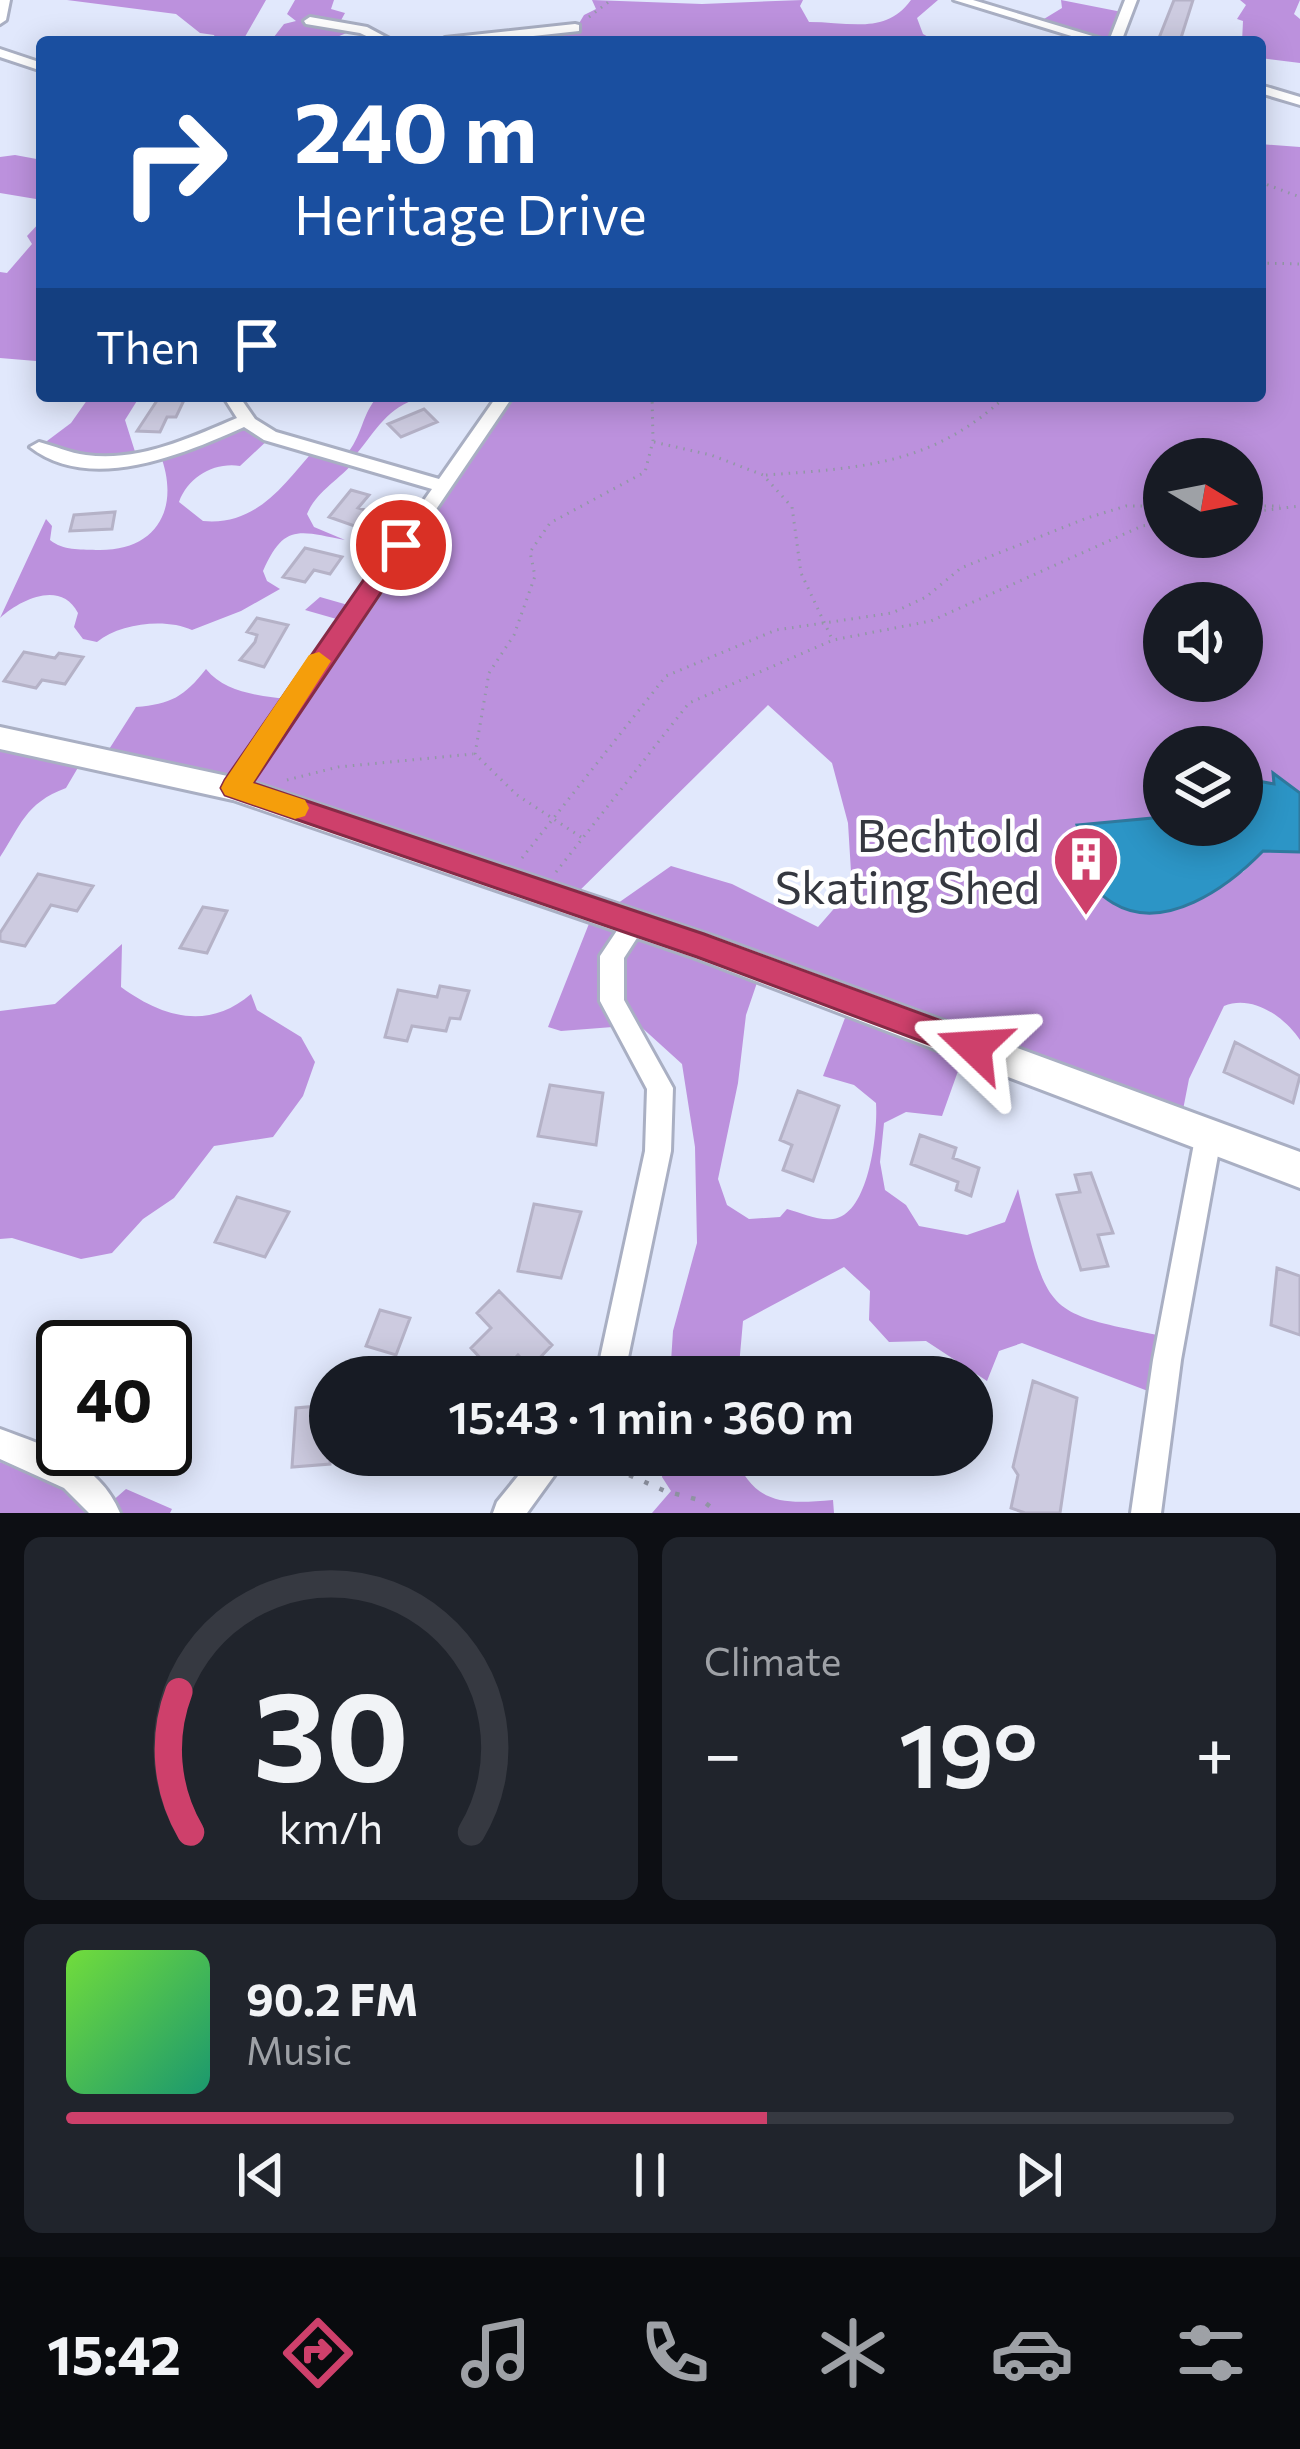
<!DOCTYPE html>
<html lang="en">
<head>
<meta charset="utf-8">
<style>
  :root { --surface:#171b24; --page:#20242c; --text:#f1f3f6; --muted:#9ea1a6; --line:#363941; --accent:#ce406b }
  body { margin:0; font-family:Commissioner,sans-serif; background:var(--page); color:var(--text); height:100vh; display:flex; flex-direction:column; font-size:45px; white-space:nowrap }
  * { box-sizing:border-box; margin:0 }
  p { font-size:39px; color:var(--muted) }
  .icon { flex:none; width:66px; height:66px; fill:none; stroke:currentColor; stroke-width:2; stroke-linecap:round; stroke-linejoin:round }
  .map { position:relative; height:1513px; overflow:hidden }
  .details { display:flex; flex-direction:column; gap:24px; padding:24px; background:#0d0f14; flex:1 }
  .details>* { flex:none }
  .banner { position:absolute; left:36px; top:36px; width:1230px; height:366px; border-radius:12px; box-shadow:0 6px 30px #0003; background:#1a4fa0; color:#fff; overflow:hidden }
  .needle { width:78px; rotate:100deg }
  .buttons { position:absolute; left:1143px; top:438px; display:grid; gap:24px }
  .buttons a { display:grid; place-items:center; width:120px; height:120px; border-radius:50%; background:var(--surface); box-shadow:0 6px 30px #0003; font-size:60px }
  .speed { position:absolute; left:36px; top:1320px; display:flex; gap:24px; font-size:60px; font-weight:700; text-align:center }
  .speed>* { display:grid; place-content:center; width:156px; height:156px; border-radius:50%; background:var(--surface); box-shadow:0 6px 30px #0003; line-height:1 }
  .speed .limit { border:6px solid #111; border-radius:18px; background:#fff; color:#111 }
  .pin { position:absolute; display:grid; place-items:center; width:102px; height:102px; color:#fff; margin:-51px; border:6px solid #fff; border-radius:50%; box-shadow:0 3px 12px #0007 }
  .me { position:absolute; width:132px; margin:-66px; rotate:290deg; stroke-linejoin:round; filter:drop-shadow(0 0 9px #0008) }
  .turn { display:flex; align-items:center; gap:42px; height:252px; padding:0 60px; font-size:54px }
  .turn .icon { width:156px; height:156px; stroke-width:2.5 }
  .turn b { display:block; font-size:84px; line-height:102px }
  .then { display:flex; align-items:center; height:114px; padding:0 60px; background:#0003; gap:24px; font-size:45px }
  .big { font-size:90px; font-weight:600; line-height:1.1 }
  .details .tile { flex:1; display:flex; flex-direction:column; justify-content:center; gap:18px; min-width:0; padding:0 42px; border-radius:18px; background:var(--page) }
  .details .dial { align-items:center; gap:0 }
  .dial svg { height:312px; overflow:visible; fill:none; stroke:var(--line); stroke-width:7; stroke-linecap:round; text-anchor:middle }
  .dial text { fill:var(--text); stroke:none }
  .song { display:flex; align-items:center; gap:36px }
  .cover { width:144px; height:144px; border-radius:18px; background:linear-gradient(135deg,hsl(100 70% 55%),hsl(160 70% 35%)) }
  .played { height:12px; border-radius:6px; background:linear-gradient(90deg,var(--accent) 60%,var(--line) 60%) }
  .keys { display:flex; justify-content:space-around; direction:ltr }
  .heat { display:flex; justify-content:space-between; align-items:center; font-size:66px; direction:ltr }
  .details .tiles { flex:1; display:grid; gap:24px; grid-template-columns:1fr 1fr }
  .tile:last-child { grid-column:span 2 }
  .trip { position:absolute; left:309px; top:1356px; width:684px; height:120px; border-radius:60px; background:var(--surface); box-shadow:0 6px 30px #0003; font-weight:600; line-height:120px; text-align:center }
  .tabs { display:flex; height:192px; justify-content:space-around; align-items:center; background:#090b0e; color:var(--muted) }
  .tabs .icon { width:84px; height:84px }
  .tabs .current { color:var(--accent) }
  .tabs b { font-size:54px; color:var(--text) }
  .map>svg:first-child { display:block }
  .forest { fill:#bc91dd; fill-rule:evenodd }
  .water { fill:#2c95c6; stroke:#2f799e; stroke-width:3 }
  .building { fill:#cdcbe0; stroke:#b5b2c7; stroke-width:3 }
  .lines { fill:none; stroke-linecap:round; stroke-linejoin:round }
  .street-casing { stroke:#a9afc3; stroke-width:6 }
  .secondary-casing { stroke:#a9afc3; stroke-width:6 }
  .path-far1 { stroke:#9297a6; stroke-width:3; stroke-dasharray:1.5 6; stroke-linecap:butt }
  .path { stroke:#9297a6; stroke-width:4.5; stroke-dasharray:4.5 12; stroke-linecap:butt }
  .street { fill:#fff; fill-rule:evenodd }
  .secondary { fill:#fff; fill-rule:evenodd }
  .route { fill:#ce406b; stroke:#862a46; stroke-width:3 }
  .slow { fill:#f59e0b }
  .labels { text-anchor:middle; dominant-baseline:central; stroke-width:9; stroke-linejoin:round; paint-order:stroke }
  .poi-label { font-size:45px; fill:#353840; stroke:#fff; text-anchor:end }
</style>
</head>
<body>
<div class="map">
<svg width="1300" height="1513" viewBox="0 0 1300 1513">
  <rect width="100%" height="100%" fill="#e1e8fc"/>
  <path class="forest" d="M67,0H266L242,42H217L214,35L200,33L176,14Z
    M295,0H334L331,9L345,13L339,24L356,29L325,42H270L284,24L296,21L287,14Z
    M592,0L702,4L803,0L800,6L809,22C849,22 886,35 911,0H938L917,18L923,34L937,42H540L534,32L578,25L584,15L596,9Z
    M1061,0L1127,13L1116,42L1039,22L1062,8Z
    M1240,0H1300L1294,14L1300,19V63L1260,58V42H1242L1243,21L1237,19L1246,5Z
    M1260,144L1300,147V793L1275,775V784L1242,778V747H1164V817L1077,826L1082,840L1077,871L1108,900L1243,872L1263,851L1300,852V1040C1285,1017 1252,994 1224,1006L1189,1079L1181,1120L968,1043L942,1116L906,1112L884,1123L880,1162L885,1190L906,1205L919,1226L967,1235L1005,1222L1018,1189C1049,1319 1043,1312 1173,1338L1161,1396L1022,1343L999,1351L987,1381L926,1341L889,1342L869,1320L870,1291L844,1267L743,1321L738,1377H670L673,1331L697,1243L695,1147L682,1064L639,1025L561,1031L548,1027L594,911L611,908L671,866L732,884L818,927L852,888L848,823L832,763L768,705L570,900L106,754L136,707C171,704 184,697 206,669C226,694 260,695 291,700L347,622L305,610L320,597L355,607L507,396H1260ZM1164,459H1242V537H1164ZM1164,603H1242V681H1164ZM762,968L851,1002L823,1076L854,1085L876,1103C878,1132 869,1215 833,1219C819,1221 801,1213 787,1209L780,1217L749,1219L727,1205L718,1179L738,1083L746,1015Z
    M15,155L42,160V200L0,193V157Z
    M42,220V367L36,361L0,358V272L7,273L32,244L27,236Z
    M90,396H140L125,420L137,458L88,463L39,447L71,423Z
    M378,396H412L414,400C384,410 373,436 353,458L355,461C339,480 316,492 307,514L314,527L345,540C299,531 284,523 263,571L267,581L280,589L241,611L192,630C166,618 120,623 97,642L83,639L74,627L78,613C61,580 21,599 0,618L46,519L52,526L50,540C64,551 79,549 96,550C157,552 181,508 160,454L243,422L271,437L240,466C214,462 188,477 179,502L203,521C256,526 283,486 314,450L345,456C363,436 361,415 378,396Z
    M0,737L86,754L66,788C25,803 20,827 0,857Z
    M122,944L121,987C162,1017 208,1031 251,994L257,1010L301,1037L315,1062L303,1096L273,1137L214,1146L174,1198L143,1219L112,1253L81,1259L12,1238L0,1239V1011L55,1004Z
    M664,1455H734C755,1506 785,1504 833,1500L834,1513H652L671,1491L662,1477Z
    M0,1462L110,1503L126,1489L172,1509L170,1513H0Z"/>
  <path class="water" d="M1273,773L1300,793V852L1263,851C1228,887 1164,934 1113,903C1096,893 1078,872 1065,858L1082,840L1077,825L1164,817V825H1242V778L1274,784Z"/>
  <path class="building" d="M1174,0H1193L1180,41L1159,38Z
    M160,396L185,398L176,417H167L160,432L137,431Z
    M424,409L437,422L401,437L388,424Z
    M351,490L369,495L358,508L376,513L363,529L329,517Z
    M115,512L112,529L70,531L74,515Z
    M305,548L342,557L330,574L314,570L305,582L283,577Z
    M257,618L288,625L264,667L240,660L255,642L257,635L247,632Z
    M24,652L55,658L59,653L83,657L65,684L42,680L36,688L4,681Z
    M38,874L93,886L77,911L51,905L25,946L0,941V933Z
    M203,907L227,911L207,953L180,948Z
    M440,986L469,991L460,1019L450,1018L446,1031L412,1026L407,1041L385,1037L398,990L437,997Z
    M1235,1042L1300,1076L1293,1103L1224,1072Z
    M550,1085L603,1093L596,1145L538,1136Z
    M798,1091L839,1106L813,1181L783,1170L792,1145L780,1140Z
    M920,1135L956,1148L953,1158L979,1168L971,1196L956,1190L958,1182L911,1164Z
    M1091,1173L1113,1233L1098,1235L1108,1266L1081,1270L1057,1195L1080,1192L1075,1175Z
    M237,1197L289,1212L265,1257L215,1242Z
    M534,1204L581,1212L561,1278L518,1271Z
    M1277,1268L1300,1276V1335L1271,1325Z
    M499,1291L552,1345L530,1368L518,1355L498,1377L471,1348L491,1328L477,1313Z
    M380,1310L410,1318L396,1355L366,1346Z
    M1033,1381L1077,1398L1060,1513H1025L1011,1508L1018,1475L1013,1467Z
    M330,1405V1464L292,1467L296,1408Z"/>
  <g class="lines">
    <g class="street-casing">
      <path id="street" d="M0,0H10L6,20L0,24Z
        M954,0H973L1109,41L1125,0H1137L1121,42H1091Z
        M310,17L367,27L395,42H379L360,33L306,24L304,21Z
        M575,24L579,25V31L479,42H439L445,38Z
        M0,49L42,63V71L0,57Z
        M1260,85L1300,97V105L1260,93Z
        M223,396H239L255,419L276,432L439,479L497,396H513L243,794H227L224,788L227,782L432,489L264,440L244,427C184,454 90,494 30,447L39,442C55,446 69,453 86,455C139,462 190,438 237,418Z
        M634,914L642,917L646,924L624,958V1000L673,1088L671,1151L624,1377H596L645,1151L647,1089L600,1001V956L626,917Z
        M1209,1121L1218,1125L1222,1133L1181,1360L1161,1513H1131L1153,1360L1196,1133L1200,1125Z
        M0,1429C48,1447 99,1462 120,1513H89L64,1488L0,1459Z
        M535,1455H569L527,1513H493L497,1502Z"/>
    </g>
    <g class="secondary-casing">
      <path id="secondary" d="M0,727L246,780L716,937L1300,1152V1188L695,958L233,800L0,749Z"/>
    </g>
    <path class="path-far1" d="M589,17L611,0
      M1260,182L1300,197
      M1260,263L1300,264
      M654,442L711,455L763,475L792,507L801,573L832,639
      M766,475C861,468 933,465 1006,396
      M1242,506H1280
      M1242,513L1300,506
      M287,780L338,767L473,754
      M581,837L517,795L475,754L489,673L514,635L535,576L530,552L550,523L645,472L653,441L652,396
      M522,858L666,676L776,630L892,613L926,597L961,568L1087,518L1126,506H1164
      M556,872L689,703L833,640L931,621L1142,526L1164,523"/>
    <path class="path" d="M584,1455L665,1491L703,1501L718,1513"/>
    <use href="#street" class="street"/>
    <use href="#secondary" class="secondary"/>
  </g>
  <path class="route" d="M401,537L413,545L253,783L704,934L985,1037L990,1047L985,1057L974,1061L697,957L225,795L221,788L225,780L392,539Z"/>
  <path class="slow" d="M319,652L331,661L253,783L305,800L309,808L305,816L295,819L225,795L221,788L225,780L309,655Z"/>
  <defs>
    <g id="building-pin" transform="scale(3.45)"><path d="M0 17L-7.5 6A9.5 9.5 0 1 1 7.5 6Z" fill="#ce406b" stroke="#fff"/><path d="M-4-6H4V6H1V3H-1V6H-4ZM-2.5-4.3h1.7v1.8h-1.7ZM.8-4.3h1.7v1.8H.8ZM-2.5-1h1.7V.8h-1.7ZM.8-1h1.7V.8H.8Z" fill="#fff"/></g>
  </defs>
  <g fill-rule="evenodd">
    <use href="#building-pin" x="1086" y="859"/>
  </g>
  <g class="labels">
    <g class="poi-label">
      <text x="1040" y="833">Bechtold<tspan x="1040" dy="52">Skating Shed</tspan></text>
    </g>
  </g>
</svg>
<div class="buttons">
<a><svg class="needle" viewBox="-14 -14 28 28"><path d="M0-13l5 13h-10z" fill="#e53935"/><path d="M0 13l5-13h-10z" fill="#9ea1a6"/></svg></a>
<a><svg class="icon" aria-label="sound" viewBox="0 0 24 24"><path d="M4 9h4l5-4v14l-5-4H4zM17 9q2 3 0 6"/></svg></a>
<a><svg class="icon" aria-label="layers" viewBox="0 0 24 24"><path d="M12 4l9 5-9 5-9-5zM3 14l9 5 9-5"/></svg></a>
</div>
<div class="speed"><div class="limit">40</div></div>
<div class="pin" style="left:401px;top:545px;background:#d93025"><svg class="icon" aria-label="arrive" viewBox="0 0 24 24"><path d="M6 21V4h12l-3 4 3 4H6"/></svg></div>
<svg class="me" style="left:974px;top:1047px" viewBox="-20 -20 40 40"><path d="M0-17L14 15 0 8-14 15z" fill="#ce406b" stroke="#fff" stroke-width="4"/></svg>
<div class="trip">15:43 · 1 min · 360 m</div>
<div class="banner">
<div class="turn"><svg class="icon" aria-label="right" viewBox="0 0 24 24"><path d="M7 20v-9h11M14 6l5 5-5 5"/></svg><div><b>240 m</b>Heritage Drive</div></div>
<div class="then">Then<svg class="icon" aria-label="arrive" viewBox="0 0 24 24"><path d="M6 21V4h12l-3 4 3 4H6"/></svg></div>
</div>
</div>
<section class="details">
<div class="tiles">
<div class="tile dial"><svg viewBox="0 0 100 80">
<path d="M14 69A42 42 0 1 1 86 69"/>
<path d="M14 69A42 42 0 0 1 11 33" stroke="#ce406b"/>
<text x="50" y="56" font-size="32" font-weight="700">30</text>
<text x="50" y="72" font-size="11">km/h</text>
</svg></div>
<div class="tile"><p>Climate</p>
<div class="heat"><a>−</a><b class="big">19°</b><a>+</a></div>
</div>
<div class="tile">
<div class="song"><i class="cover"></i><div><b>90.2 FM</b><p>Music</p></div></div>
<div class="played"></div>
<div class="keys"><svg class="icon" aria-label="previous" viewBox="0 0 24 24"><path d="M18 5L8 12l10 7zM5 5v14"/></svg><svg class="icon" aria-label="pause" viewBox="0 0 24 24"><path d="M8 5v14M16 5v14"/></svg><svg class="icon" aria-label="next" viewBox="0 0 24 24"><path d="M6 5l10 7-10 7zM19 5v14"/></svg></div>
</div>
</div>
</section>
<nav class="tabs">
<b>15:42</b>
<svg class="icon current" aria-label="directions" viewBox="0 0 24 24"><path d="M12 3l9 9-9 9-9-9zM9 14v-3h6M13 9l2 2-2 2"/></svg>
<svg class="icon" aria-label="music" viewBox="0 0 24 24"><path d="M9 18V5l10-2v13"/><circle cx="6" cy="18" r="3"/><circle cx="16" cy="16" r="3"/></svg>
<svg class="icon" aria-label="phone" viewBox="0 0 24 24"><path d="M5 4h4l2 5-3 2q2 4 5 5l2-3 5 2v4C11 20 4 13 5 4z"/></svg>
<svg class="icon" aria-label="climate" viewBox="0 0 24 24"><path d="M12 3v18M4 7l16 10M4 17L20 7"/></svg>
<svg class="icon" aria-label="car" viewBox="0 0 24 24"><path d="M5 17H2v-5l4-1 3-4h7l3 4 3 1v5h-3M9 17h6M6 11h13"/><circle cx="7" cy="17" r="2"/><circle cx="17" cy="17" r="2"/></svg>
<svg class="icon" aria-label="filters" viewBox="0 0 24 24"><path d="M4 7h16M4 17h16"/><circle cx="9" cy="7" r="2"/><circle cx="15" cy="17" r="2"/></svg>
</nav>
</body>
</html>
